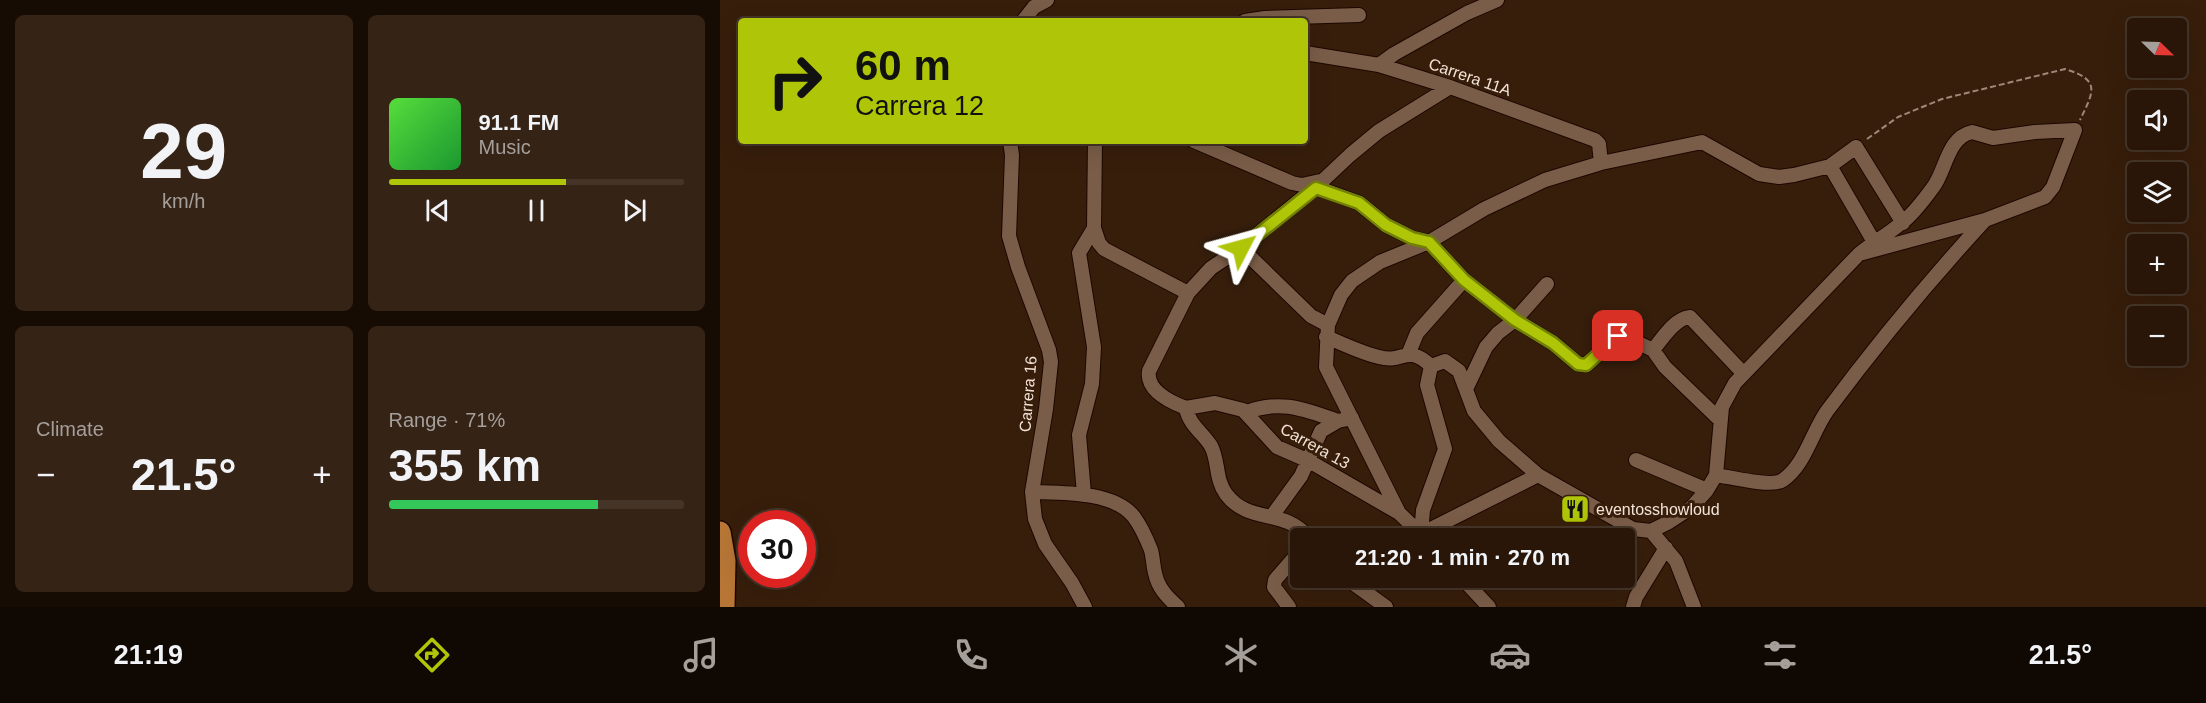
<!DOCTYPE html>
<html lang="en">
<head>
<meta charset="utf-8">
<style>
  :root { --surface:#291608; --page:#352316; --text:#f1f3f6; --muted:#a59f9c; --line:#453529; --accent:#afc507 }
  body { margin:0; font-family:Arial,sans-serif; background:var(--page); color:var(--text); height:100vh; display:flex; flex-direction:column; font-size:22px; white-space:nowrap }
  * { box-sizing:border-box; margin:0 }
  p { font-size:20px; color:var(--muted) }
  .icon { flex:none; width:33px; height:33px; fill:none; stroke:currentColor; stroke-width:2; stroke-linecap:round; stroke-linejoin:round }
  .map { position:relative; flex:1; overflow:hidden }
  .panel { display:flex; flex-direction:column; gap:15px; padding:15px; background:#170c04; width:720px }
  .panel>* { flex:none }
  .guide { position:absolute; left:18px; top:18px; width:570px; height:126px; border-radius:6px; box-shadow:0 6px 24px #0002,0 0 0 2px var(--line); background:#afc507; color:#111; overflow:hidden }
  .needle { width:39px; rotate:113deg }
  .tools { position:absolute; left:1407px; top:18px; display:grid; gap:12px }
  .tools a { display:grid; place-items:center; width:60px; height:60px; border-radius:6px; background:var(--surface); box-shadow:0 6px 24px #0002,0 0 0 2px var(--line); font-size:30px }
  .speed { position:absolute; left:18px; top:510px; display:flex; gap:12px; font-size:30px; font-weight:700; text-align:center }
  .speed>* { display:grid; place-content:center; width:78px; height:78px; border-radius:50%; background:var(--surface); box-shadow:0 6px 24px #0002,0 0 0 2px var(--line); line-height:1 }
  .speed .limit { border:9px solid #d22; background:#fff; color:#111 }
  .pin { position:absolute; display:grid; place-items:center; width:51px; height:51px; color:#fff; margin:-26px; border-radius:12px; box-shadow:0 3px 9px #0006 }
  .me { position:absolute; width:66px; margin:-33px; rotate:51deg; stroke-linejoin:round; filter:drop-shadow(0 0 4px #0008) }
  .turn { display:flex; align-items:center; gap:21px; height:126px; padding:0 18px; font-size:27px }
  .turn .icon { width:78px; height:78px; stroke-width:2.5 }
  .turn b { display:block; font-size:42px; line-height:51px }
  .big { font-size:45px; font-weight:700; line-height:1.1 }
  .panel .widget { flex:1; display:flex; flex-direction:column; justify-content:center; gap:9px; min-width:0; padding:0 21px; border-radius:9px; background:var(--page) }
  .panel .dial { align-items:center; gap:0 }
  .dial b { font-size:78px; line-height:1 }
  .song { display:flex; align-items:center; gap:18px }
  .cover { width:72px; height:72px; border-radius:9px; background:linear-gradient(135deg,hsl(110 70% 55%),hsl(130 70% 35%)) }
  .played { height:6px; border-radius:3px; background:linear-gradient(90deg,var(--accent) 60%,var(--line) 60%) }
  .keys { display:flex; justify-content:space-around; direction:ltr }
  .heat { display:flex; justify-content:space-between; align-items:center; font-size:33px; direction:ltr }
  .charge { height:9px; border-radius:4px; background:linear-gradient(90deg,#34c759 71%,var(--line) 0) }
  .panel .tiles { flex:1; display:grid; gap:15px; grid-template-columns:repeat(2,1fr) }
  .trip { position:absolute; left:570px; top:528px; width:345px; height:60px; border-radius:6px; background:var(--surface); box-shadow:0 6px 24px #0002,0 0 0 2px var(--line); font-weight:700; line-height:60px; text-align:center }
  .menu { display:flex; height:96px; justify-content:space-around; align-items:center; background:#100903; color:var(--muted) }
  .menu .icon { width:42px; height:42px }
  .menu .selected { color:var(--accent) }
  .menu b { font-size:27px; color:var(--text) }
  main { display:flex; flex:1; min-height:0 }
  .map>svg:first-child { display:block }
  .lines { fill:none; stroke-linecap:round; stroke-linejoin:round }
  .minor-casing { stroke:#1d0700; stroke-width:16 }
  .trunk-casing { stroke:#1d0700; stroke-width:24 }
  .path { stroke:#9d897a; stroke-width:2; stroke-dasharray:6 3; stroke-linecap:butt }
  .minor { stroke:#7a5d48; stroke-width:14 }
  .trunk { stroke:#b77636; stroke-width:21 }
  .route-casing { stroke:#728005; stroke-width:15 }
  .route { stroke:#afc507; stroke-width:10 }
  .labels { text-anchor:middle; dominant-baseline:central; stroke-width:6; stroke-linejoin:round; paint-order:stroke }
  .street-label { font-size:16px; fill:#f3e2d6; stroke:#371e0b }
  .poi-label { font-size:16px; fill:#f3e2d6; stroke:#371e0b; text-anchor:start }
</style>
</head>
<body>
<main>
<section class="panel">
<div class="tiles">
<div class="widget dial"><b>29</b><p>km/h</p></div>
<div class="widget">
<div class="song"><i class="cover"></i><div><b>91.1 FM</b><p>Music</p></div></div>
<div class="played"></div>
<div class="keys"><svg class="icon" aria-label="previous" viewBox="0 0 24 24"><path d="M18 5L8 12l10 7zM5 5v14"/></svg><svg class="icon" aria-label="pause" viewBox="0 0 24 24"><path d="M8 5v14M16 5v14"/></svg><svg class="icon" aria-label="next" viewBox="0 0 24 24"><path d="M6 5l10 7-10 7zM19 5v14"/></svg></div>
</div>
<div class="widget"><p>Climate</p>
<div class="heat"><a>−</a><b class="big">21.5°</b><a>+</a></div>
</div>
<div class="widget"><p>Range · 71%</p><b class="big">355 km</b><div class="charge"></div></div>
</div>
</section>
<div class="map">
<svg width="1486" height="607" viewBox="0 0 1486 607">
  <rect width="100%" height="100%" fill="#371e0b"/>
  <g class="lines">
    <g class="minor-casing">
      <path id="minor" d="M303,21L314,7L327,0
        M525,21L545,18L639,15
        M585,53L659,65L730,87L875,140L879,144L881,163
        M659,65L674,54L747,13L777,0
        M290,141L292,155L289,236L298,267L329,350L331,362L326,409L312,492L315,519L325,544L352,583L365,607
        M375,141L374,228L379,243L384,249L468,293
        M474,141L572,183L582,185L600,181
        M1110,166L1154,242
        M596,187L639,203L666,225L692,238L709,242L744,280L795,320L833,343L858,364L866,365L898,336L906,337L933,350
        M521,248L591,316L608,325
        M606,337C624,344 641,353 659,357C684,364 686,343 711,366
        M688,355L697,333L744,280
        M747,387L766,347L778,333L795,320L827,284
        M466,408C469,425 483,433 491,446C499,461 495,479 506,494C529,525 564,507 589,538
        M527,412C562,399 585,410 618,421
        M1000,420L945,367L933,350C942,339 955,318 970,317L1023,373
        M916,460L987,490
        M996,475C1010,477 1052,488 1063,480C1085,465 1092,432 1107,411C1156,345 1209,281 1265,220
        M312,492C341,493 394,491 414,517C420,525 427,540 431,550C433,557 433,565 435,573C438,588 447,597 458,607
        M364,494L359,435L372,384L374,347L359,253L374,228
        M679,513L606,367L608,325L621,295L632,281L660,262L709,242L764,209L825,180L881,163L982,142L1039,174L1059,177L1074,175L1110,166L1136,147L1183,223
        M552,516L581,476L601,431L618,421L632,418
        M931,531L956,561L974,607
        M701,534L703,510L725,449L707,385L711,366L725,361L739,371L754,411L779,441L818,475L913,529L931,531L949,522L972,507L987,490L996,475L1002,407L1015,383L1139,254C1152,243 1167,235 1180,224C1191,217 1206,197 1214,186C1226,169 1228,137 1252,132L1273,138L1315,132L1355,130L1333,187L1325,197L1265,220L1139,254
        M701,534L818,475
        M705,538L679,513L589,461L557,447L523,410L495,403L466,408C450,402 426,390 429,371L468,293L491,268L521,248L596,187L630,155L659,131L730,87
        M626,578L666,607
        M742,578L769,607
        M569,607L554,587L555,580L580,551
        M913,607L916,597L946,548"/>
    </g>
    <g class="trunk-casing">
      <path id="trunk" d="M0,532L5,561L4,607"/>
    </g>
    <path class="path" d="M1147,139L1178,117L1222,99L1345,69C1381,80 1374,91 1360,120"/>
    <use href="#minor" class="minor"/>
    <use href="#trunk" class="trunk"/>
  </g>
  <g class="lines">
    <g class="route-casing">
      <path id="route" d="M521,248L596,188L639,203L666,225L692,238L709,242L744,280L795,320L833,343L858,364L866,365L898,336"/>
    </g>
    <use href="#route" class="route"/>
  </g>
  <defs>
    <g id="restaurant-square" transform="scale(1.5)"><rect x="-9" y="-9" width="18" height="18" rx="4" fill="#afc507" stroke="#371e0b"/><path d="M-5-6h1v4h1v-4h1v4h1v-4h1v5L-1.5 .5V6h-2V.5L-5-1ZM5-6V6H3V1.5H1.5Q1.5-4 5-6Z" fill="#111"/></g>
  </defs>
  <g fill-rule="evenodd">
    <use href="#restaurant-square" x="855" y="509"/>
  </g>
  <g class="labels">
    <g class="street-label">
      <text transform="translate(750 77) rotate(19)">Carrera 11A</text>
      <text transform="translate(308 394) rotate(-85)">Carrera 16</text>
      <text transform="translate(595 446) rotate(29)">Carrera 13</text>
    </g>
    <g class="poi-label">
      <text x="876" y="509">eventosshowloud</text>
    </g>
  </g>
</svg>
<div class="tools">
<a><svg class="needle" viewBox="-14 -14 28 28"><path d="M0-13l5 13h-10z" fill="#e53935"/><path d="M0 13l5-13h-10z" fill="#a59f9c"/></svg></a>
<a><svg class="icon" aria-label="sound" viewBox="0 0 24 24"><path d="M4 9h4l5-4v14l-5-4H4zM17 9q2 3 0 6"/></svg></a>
<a><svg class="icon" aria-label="layers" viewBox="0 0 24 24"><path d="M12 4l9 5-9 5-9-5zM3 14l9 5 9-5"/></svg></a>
<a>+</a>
<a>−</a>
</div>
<div class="speed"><div class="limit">30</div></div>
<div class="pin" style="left:898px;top:336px;background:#d93025"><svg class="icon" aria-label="arrive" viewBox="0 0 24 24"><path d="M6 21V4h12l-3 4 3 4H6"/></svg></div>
<svg class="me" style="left:521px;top:248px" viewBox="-20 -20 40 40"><path d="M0-17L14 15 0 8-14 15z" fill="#afc507" stroke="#fff" stroke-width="4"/></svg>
<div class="trip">21:20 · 1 min · 270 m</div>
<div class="guide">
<div class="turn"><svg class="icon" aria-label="right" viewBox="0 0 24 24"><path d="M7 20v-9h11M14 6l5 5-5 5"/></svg><div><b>60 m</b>Carrera 12</div></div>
</div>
</div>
</main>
<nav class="menu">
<b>21:19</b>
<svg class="icon selected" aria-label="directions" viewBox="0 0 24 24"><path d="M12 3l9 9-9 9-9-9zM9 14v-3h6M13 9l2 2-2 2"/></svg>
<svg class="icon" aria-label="music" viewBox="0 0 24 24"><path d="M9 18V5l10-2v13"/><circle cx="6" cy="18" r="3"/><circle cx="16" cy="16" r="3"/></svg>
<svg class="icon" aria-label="phone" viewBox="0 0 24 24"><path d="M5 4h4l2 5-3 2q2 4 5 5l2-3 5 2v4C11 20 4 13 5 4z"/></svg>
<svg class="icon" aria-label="climate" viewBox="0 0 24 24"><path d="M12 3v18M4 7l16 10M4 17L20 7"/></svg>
<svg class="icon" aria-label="car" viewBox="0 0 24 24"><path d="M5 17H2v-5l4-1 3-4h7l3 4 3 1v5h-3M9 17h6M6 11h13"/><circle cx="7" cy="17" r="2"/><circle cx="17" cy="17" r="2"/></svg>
<svg class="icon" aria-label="filters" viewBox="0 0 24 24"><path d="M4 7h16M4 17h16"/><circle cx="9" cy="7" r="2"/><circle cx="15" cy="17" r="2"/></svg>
<b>21.5°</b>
</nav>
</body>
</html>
